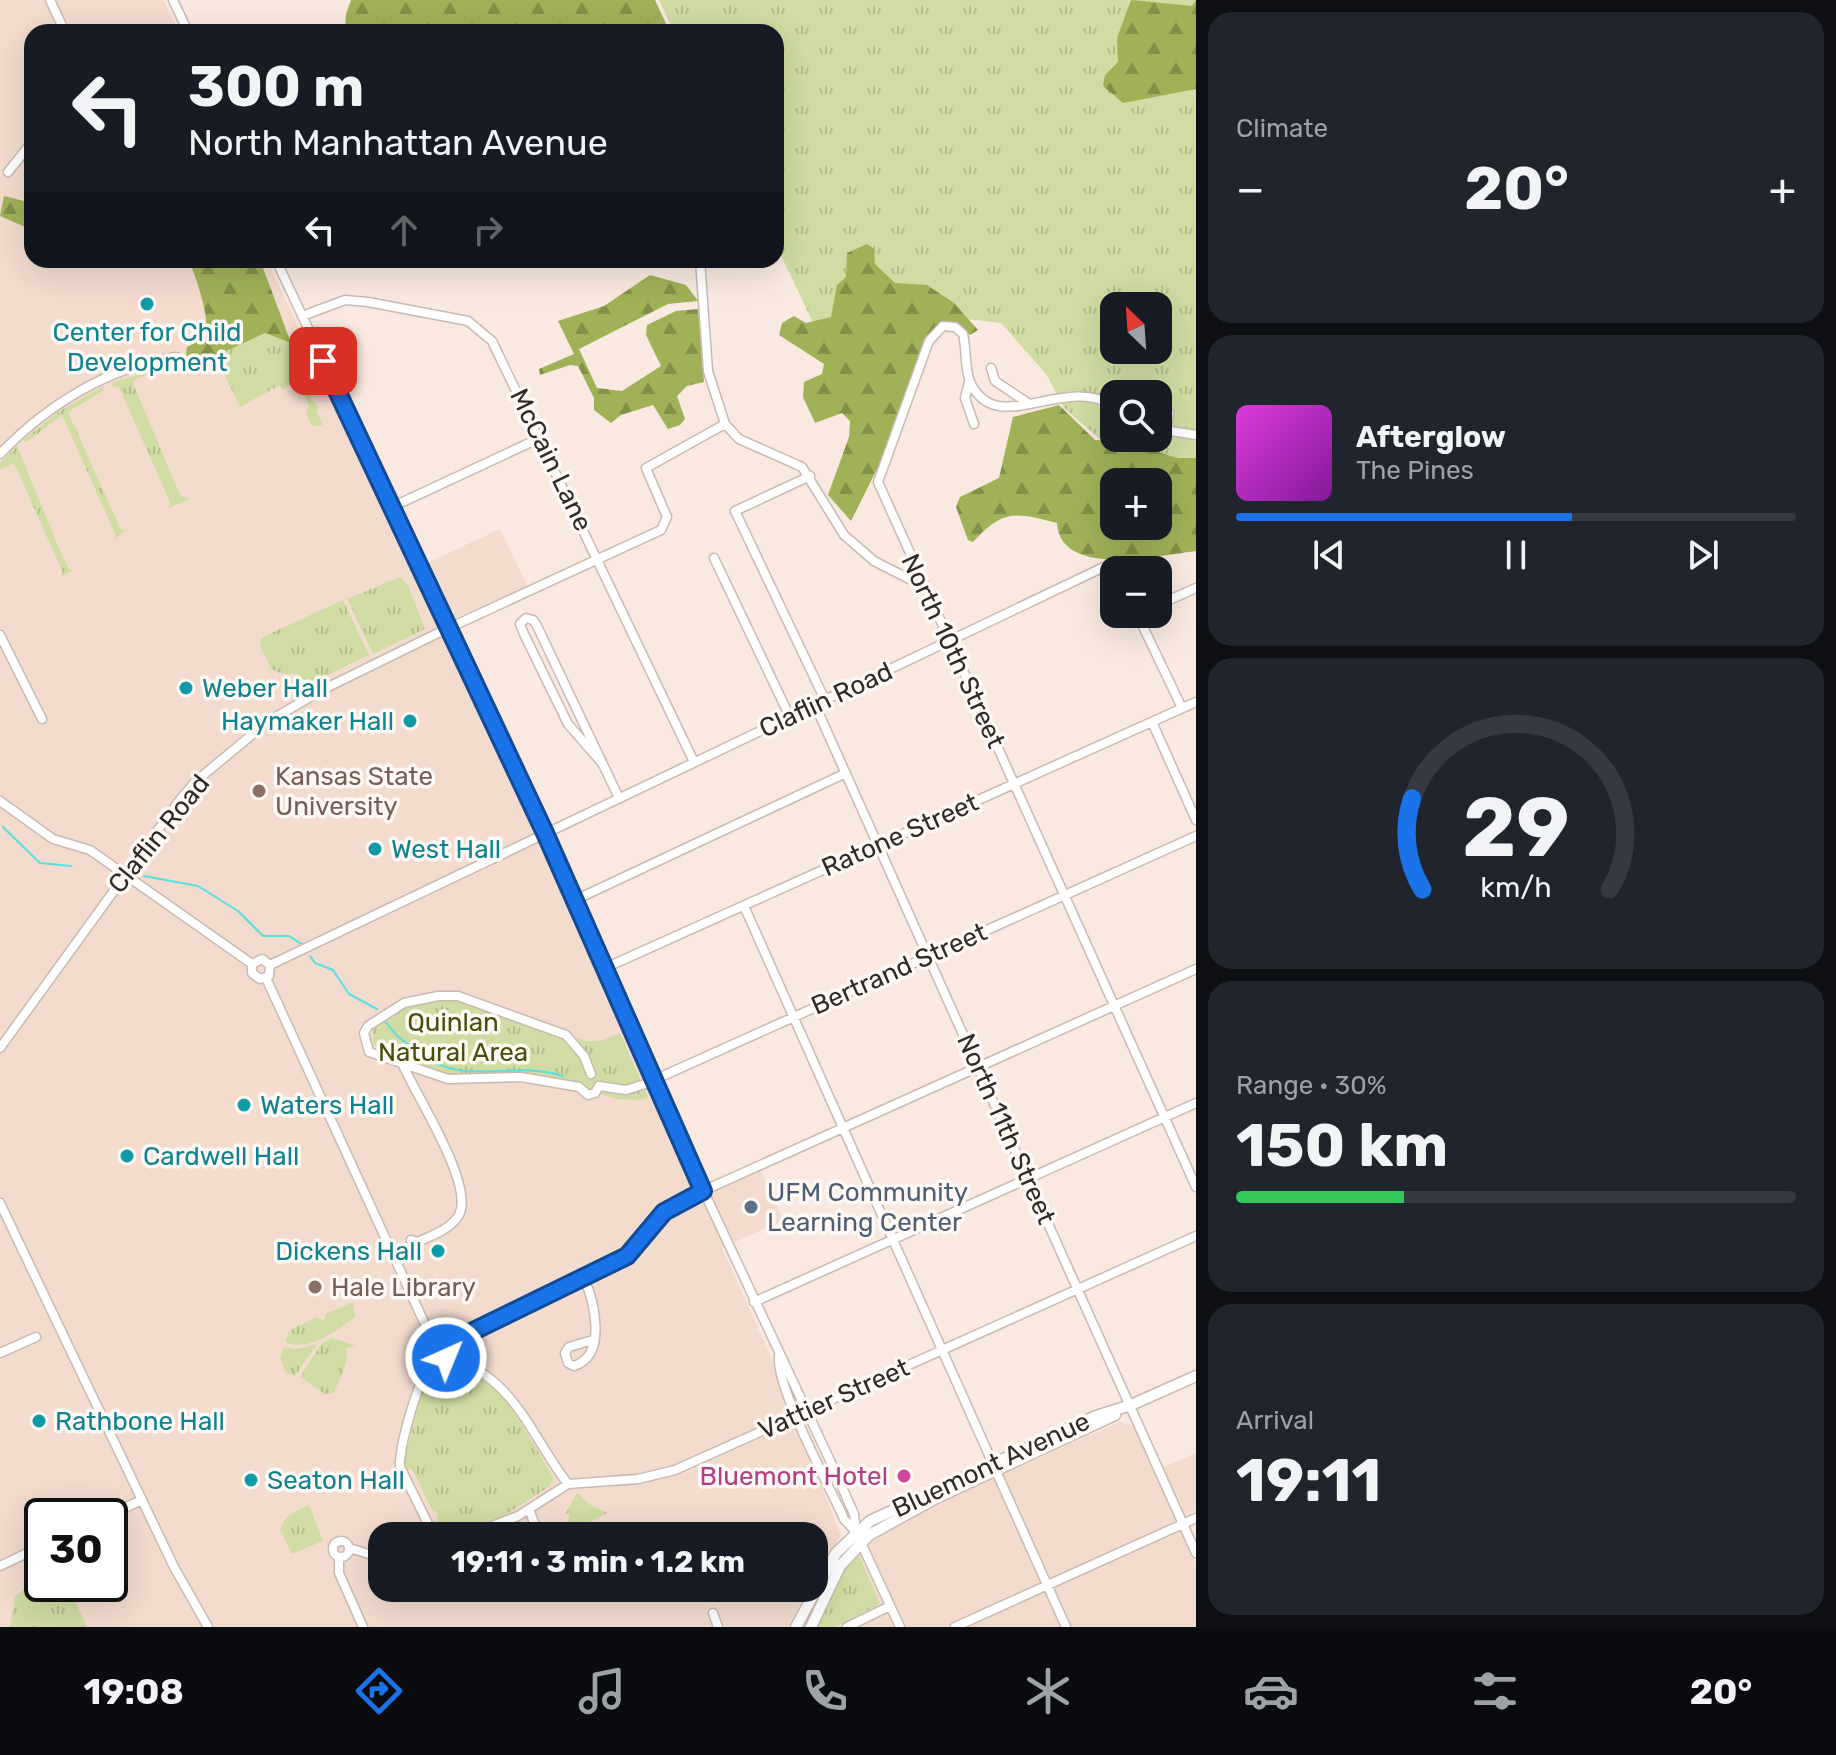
<!DOCTYPE html>
<html lang="en">
<head>
<meta charset="utf-8">
<style>
  :root { --surface:#171b24; --page:#20242c; --text:#f1f3f6; --muted:#9ea1a6; --line:#363941; --accent:#1a73e8 }
  body { margin:0; font-family:Rubik,sans-serif; background:var(--page); color:var(--text); height:100vh; display:flex; flex-direction:column; font-size:30px; white-space:nowrap }
  * { box-sizing:border-box; margin:0 }
  p { font-size:26px; color:var(--muted) }
  .icon { flex:none; width:44px; height:44px; fill:none; stroke:currentColor; stroke-width:2; stroke-linecap:round; stroke-linejoin:round }
  .map { position:relative; flex:1; overflow:hidden }
  .details { display:flex; flex-direction:column; gap:12px; padding:12px; background:#0d0f14; width:640px }
  .details>* { flex:none }
  .hud { position:absolute; left:24px; top:24px; width:760px; height:244px; border-radius:24px; box-shadow:0 8px 32px #0002; background:#171b24; color:var(--text); overflow:hidden }
  .needle { width:52px; rotate:335deg }
  .fabs { position:absolute; left:1100px; top:292px; display:grid; gap:16px }
  .fabs a { display:grid; place-items:center; width:72px; height:72px; border-radius:16px; background:var(--surface); box-shadow:0 8px 32px #0002; font-size:40px }
  .speed { position:absolute; left:24px; top:1498px; display:flex; gap:16px; font-size:40px; font-weight:700; text-align:center }
  .speed>* { display:grid; place-content:center; width:104px; height:104px; border-radius:50%; background:var(--surface); box-shadow:0 8px 32px #0002; line-height:1 }
  .speed .limit { border:4px solid #111; border-radius:12px; background:#fff; color:#111 }
  .pin { position:absolute; display:grid; place-items:center; width:68px; height:68px; color:#fff; margin:-34px; border-radius:16px; box-shadow:0 4px 12px #0006 }
  .me { position:absolute; width:88px; margin:-44px; rotate:44deg; stroke-linejoin:round; filter:drop-shadow(0 0 6px #0008) }
  .turn { display:flex; align-items:center; gap:28px; height:168px; padding:0 32px; font-size:36px }
  .turn .icon { width:104px; height:104px; stroke-width:2.5 }
  .turn b { display:block; font-size:56px; line-height:68px }
  .lanes { display:flex; align-items:center; height:76px; padding:0 32px; background:#0003; justify-content:center; gap:40px; direction:ltr }
  .lanes .off { opacity:.35 }
  .big { font-size:60px; font-weight:700; line-height:1.1 }
  .details .tile { flex:1; display:flex; flex-direction:column; justify-content:center; gap:12px; min-width:0; padding:0 28px; border-radius:24px; background:var(--page) }
  .details .dial { align-items:center; gap:0 }
  .dial svg { height:208px; overflow:visible; fill:none; stroke:var(--line); stroke-width:7; stroke-linecap:round; text-anchor:middle }
  .dial text { fill:var(--text); stroke:none }
  .song { display:flex; align-items:center; gap:24px }
  .cover { width:96px; height:96px; border-radius:12px; background:linear-gradient(135deg,hsl(300 70% 55%),hsl(290 70% 35%)) }
  .played { height:8px; border-radius:4px; background:linear-gradient(90deg,var(--accent) 60%,var(--line) 60%) }
  .keys { display:flex; justify-content:space-around; direction:ltr }
  .heat { display:flex; justify-content:space-between; align-items:center; font-size:44px; direction:ltr }
  .charge { height:12px; border-radius:6px; background:linear-gradient(90deg,#34c759 30%,var(--line) 0) }
  .trip { position:absolute; left:368px; top:1522px; width:460px; height:80px; border-radius:24px; background:var(--surface); box-shadow:0 8px 32px #0002; font-weight:700; line-height:80px; text-align:center }
  .menu { display:flex; height:128px; justify-content:space-around; align-items:center; background:#090b0e; color:var(--muted) }
  .menu .icon { width:56px; height:56px }
  .menu .selected { color:var(--accent) }
  .menu b { font-size:36px; color:var(--text) }
  main { display:flex; flex:1; min-height:0 }
  .map>svg:first-child { display:block }
  .built { fill:#f3dcce; fill-rule:evenodd }
  .grass { fill:url(#grass-tufts); fill-rule:evenodd }
  .forest { fill:url(#forest-firs); fill-rule:evenodd }
  .lines { fill:none; stroke-linecap:round; stroke-linejoin:round }
  .stream { stroke:#57dfe0; stroke-width:2 }
  .minor-casing { stroke:#c9bab1; stroke-width:11 }
  .major-casing { stroke:#c9bab1; stroke-width:13 }
  .minor { stroke:#fff; stroke-width:8 }
  .major { stroke:#fff; stroke-width:10 }
  .route-casing { stroke:#114b97; stroke-width:20 }
  .route { stroke:#1a73e8; stroke-width:14 }
  .culture-dot { fill:#0f9aa8; stroke:#fff9f5; stroke-width:3 }
  .education-dot { fill:#8d6e63; stroke:#fff9f5; stroke-width:3 }
  .service-dot { fill:#5c6f8a; stroke:#fff9f5; stroke-width:3 }
  .hotel-dot { fill:#d1479c; stroke:#fff9f5; stroke-width:3 }
  .labels { text-anchor:middle; dominant-baseline:central; stroke-width:7; stroke-linejoin:round; paint-order:stroke }
  .culture-label { font-size:26px; fill:#0d838f; stroke:#fff9f5; text-anchor:start }
  .street-label { font-size:26px; fill:#302b27; stroke:#fff9f5 }
  .education-label { font-size:26px; fill:#785e54; stroke:#fff9f5; text-anchor:start }
  .park-label { font-size:26px; fill:#46500c; stroke:#fff9f5 }
  .service-label { font-size:26px; fill:#4e5e75; stroke:#fff9f5; text-anchor:start }
  .hotel-label { font-size:26px; fill:#b23c85; stroke:#fff9f5; text-anchor:end }
</style>
</head>
<body>
<main>
<div class="map">
<svg width="1196" height="1627" viewBox="0 0 1196 1627">
  <defs>
    <pattern id="grass-tufts" width="24" height="20" patternUnits="userSpaceOnUse" patternTransform="scale(2)"><rect width="24" height="20" fill="#d0dca3"/><path d="M3 7l-1-3M5 7V3M7 7l1-3M15 17l-1-3M17 17v-4M19 17l1-3" fill="none" stroke="#b3bd8c"/></pattern>
    <pattern id="forest-firs" width="22" height="20" patternUnits="userSpaceOnUse" patternTransform="scale(2)"><rect width="22" height="20" fill="#a0b158"/><path d="M5 1l3.5 6h-7zM16 11l3.5 6h-7z" fill="#839049"/></pattern>
  </defs>
  <rect width="100%" height="100%" fill="#f9e9e0"/>
  <path class="built" d="M0,0H164L179,32H32V260H267L412,570L500,529L528,587L439,625L535,829L699,1197L760,1169L783,1220L722,1248L767,1348L841,1535L814,1580V1536H382V1588H810L788,1627H0ZM42,1516H110V1584H42Z
    M1120,1422L1134,1426L1155,1471L1196,1453V1511L1176,1520L1196,1564V1627H816L845,1567L870,1540L937,1503Z"/>
  <path class="grass" d="M659,0H1196V480L1149,482L1063,407L1047,375L1001,323L950,317L927,328L876,455L776,245V32H674ZM1114,306H1158V350H1114ZM1114,394H1158V438H1114Z
    M265,333L291,343L305,369L302,373L312,396L310,398L319,408L316,410L323,425L312,426L306,413L309,405L297,382L282,389L280,385L240,407L215,356Z
    M173,364L172,368L137,378L133,383L180,495L190,499L168,508L170,502L119,387H114L111,383Z
    M104,386L103,391L68,412L121,530H126L113,541L116,536L62,415L27,442L23,440L61,410Z
    M17,446L63,558L69,569H75L60,577L63,573L14,463L0,470V463Z
    M400,577L408,585L425,629L373,654L347,599Z
    M343,600L369,655L309,684L296,674H283L271,669L260,645L261,638Z
    M431,999L460,1000L586,1041H601L620,1033L648,1097L638,1100L616,1099L541,1076L451,1075L405,1061L373,1044V1027L400,1009Z
    M353,1302L355,1317C338,1330 307,1353 285,1342L290,1330L317,1317L324,1321L326,1314Z
    M332,1338L357,1346L346,1348C350,1363 338,1380 334,1393L325,1394L300,1377L322,1343Z
    M317,1344L295,1376L286,1373L280,1358L284,1347L297,1349Z
    M452,1365L486,1382L507,1400L553,1477L550,1486L502,1517L449,1532L432,1522L437,1521L438,1513L432,1510L412,1468L407,1470L404,1460L427,1374Z
    M577,1493L589,1504L607,1513L573,1530L566,1525L570,1516L566,1513Z
    M309,1505L323,1541L292,1554L280,1530C284,1515 295,1511 309,1505Z
    M858,1553L880,1604L835,1627H816L839,1578Z
    M42,1573V1584H67L87,1627H10L15,1597Z"/>
  <path class="forest" d="M351,0H655L670,32H345L346,14Z
    M1131,0L1192,6L1196,0V89L1123,103L1103,86L1105,75L1118,62L1117,38Z
    M4,196L32,203V230L0,216Z
    M867,244L874,249L875,264L895,283L927,285L954,303L978,330L970,335L949,322L931,331L878,467L851,521L828,495L849,437L850,421L842,413L815,423L803,397L804,382L822,374L824,364L779,335L782,323L794,316L806,323L831,317L837,285L846,277L847,253Z
    M188,260H260L291,343L265,333L196,365L186,355L187,347C195,343 203,338 206,329C209,316 195,272 188,260Z
    M650,275L686,285L698,301L668,304L579,349L597,388L622,391L661,366L646,335L647,325L676,311L698,309L704,382L687,386L677,396L685,419L680,425L668,429L653,405L621,415L611,423L594,410V398L578,366L570,365L540,375L539,369L574,354L558,321L604,306Z
    M1059,405L1095,440L1128,442L1177,458H1196V551C1161,555 1060,579 1057,523C1015,512 1003,509 973,542L968,540L956,507L960,497L999,478L1013,417ZM1158,482V526H1114V482Z"/>
  <g class="lines">
    <path class="stream" d="M3,827L40,863L71,866
      M144,876L198,886L238,911L263,936H289L303,945
      M310,956L315,963L333,970L349,994L377,1009
      M386,1022C395,1036 404,1041 417,1052C467,1089 509,1059 563,1076"/>
    <g class="minor-casing">
      <path id="minor" d="M50,0L65,32
        M173,0L188,32
        M8,172L32,142
        M276,260L545,833L699,1181L833,1467L854,1514L856,1532
        M700,260L708,371L725,424L739,439L802,467L844,535L874,561L923,586
        M302,316L345,300L368,302L468,321L492,341L694,762
        M991,368L995,381L1028,403
        M969,382L965,398L974,424
        M1158,399L1169,413L1166,432
        M1114,406C1064,374 998,438 971,384C964,370 967,350 963,334L955,327L943,326L929,341L878,482L1196,1187
        M1158,429L1196,435
        M0,454C47,405 108,367 176,357
        M810,476L735,511L825,700
        M392,507L540,438
        M714,558L790,717
        M1158,605L1196,588
        M1137,614L1182,708
        M0,635L42,719
        M815,705L1196,1553
        M1152,722L1196,820
        M602,763L568,724L524,634L520,624L526,618L533,620L537,626L619,798
        M0,801L53,839L90,850L252,964
        M575,900L846,773
        M744,906L993,1464
        M252,964V973L260,979L269,976L270,965
        M252,964L262,959L270,965
        M270,965L1106,566L1115,570
        M605,968L1196,702
        M266,978L434,1344
        M0,1048L179,801L195,782L266,723L320,691L438,633L661,530L667,517L646,468L725,424
        M403,1065C416,1096 475,1185 459,1215C451,1229 432,1235 418,1242L411,1240
        M599,1086L626,1090L645,1084L1196,836
        M579,1087L521,1077L448,1079L369,1052L364,1033L368,1026L404,1003L438,996H458L566,1035L584,1056L591,1074
        M579,1087L588,1095L595,1093L599,1086
        M0,1203L174,1567L208,1627
        M584,1278C594,1301 608,1355 574,1366L568,1363L565,1353L569,1347L593,1340
        M754,1302L1196,1103
        M444,1348L627,1256L657,1217L674,1204L1196,969
        M0,1353L36,1337
        M779,1356C776,1388 829,1485 844,1519L856,1532L900,1627
        M446,1358C513,1373 530,1435 568,1484
        M431,1364C418,1379 399,1447 400,1467L434,1536
        M431,1364L425,1353L428,1347L437,1344
        M998,1467L996,1471L1066,1627
        M529,1509L539,1536
        M107,1516L142,1500
        M466,1536L518,1516L568,1484L638,1479L675,1470L1196,1236
        M333 1549a8 8 0 1 1 16 0a8 8 0 1 1-16 0Z
        M349,1548L382,1558
        M339,1557V1573L363,1627
        M0,1566L42,1546
        M713,1613L718,1627
        M847,1627L890,1606
        M955,1627L1196,1518"/>
    </g>
    <g class="major-casing">
      <path id="major" d="M796,1627L836,1553L870,1521L1096,1416L1131,1405L1196,1376
        M811,1627L840,1566L869,1535L936,1498L1115,1415"/>
    </g>
    <use href="#minor" class="minor"/>
    <use href="#major" class="major"/>
  </g>
  <g class="lines">
    <g class="route-casing">
      <path id="route" d="M323,361L545,833L703,1191L664,1212L627,1256L455,1340L444,1348L446,1358"/>
    </g>
    <use href="#route" class="route"/>
  </g>
  <g class="culture-dot">
    <circle cx="147" cy="304" r="8"/>
    <circle cx="186" cy="688" r="8"/>
    <circle cx="410" cy="721" r="8"/>
    <circle cx="375" cy="849" r="8"/>
    <circle cx="244" cy="1105" r="8"/>
    <circle cx="127" cy="1156" r="8"/>
    <circle cx="438" cy="1251" r="8"/>
    <circle cx="39" cy="1421" r="8"/>
    <circle cx="251" cy="1480" r="8"/>
  </g>
  <g class="education-dot">
    <circle cx="259" cy="791" r="8"/>
    <circle cx="315" cy="1287" r="8"/>
  </g>
  <circle class="service-dot" cx="751" cy="1207" r="8"/>
  <circle class="hotel-dot" cx="904" cy="1476" r="8"/>
  <g class="labels">
    <g class="culture-label">
      <text x="147" y="332" text-anchor="middle">Center for Child<tspan x="147" dy="30">Development</tspan></text>
      <text x="202" y="688">Weber Hall</text>
      <text x="394" y="721" text-anchor="end">Haymaker Hall</text>
      <text x="391" y="849">West Hall</text>
      <text x="260" y="1105">Waters Hall</text>
      <text x="143" y="1156">Cardwell Hall</text>
      <text x="422" y="1251" text-anchor="end">Dickens Hall</text>
      <text x="55" y="1421">Rathbone Hall</text>
      <text x="267" y="1480">Seaton Hall</text>
    </g>
    <g class="street-label">
      <text transform="translate(551 460) rotate(64)">McCain Lane</text>
      <text transform="translate(953 651) rotate(65)">North 10th Street</text>
      <text transform="translate(826 700) rotate(-25)">Claflin Road</text>
      <text transform="translate(159 834) rotate(-51)">Claflin Road</text>
      <text transform="translate(900 835) rotate(-24)">Ratone Street</text>
      <text transform="translate(899 969) rotate(-24)">Bertrand Street</text>
      <text transform="translate(1006 1129) rotate(66)">North 11th Street</text>
      <text transform="translate(834 1399) rotate(-24)">Vattier Street</text>
      <text transform="translate(991 1465) rotate(-25)">Bluemont Avenue</text>
    </g>
    <g class="education-label">
      <text x="275" y="776">Kansas State<tspan x="275" dy="30">University</tspan></text>
      <text x="331" y="1287">Hale Library</text>
    </g>
    <g class="park-label">
      <text x="453" y="1022">Quinlan<tspan x="453" dy="30">Natural Area</tspan></text>
    </g>
    <g class="service-label">
      <text x="767" y="1192">UFM Community<tspan x="767" dy="30">Learning Center</tspan></text>
    </g>
    <g class="hotel-label">
      <text x="888" y="1476">Bluemont Hotel</text>
    </g>
  </g>
</svg>
<div class="fabs">
<a><svg class="needle" viewBox="-14 -14 28 28"><path d="M0-13l5 13h-10z" fill="#e53935"/><path d="M0 13l5-13h-10z" fill="#9ea1a6"/></svg></a>
<a><svg class="icon" aria-label="search" viewBox="0 0 24 24"><circle cx="10" cy="10" r="6"/><path d="M15 15l6 6"/></svg></a>
<a>+</a>
<a>−</a>
</div>
<div class="speed"><div class="limit">30</div></div>
<div class="pin" style="left:323px;top:361px;background:#d93025"><svg class="icon" aria-label="arrive" viewBox="0 0 24 24"><path d="M6 21V4h12l-3 4 3 4H6"/></svg></div>
<svg class="me" style="left:446px;top:1358px" viewBox="-20 -20 40 40"><circle r="17" fill="#1a73e8" stroke="#fff" stroke-width="3"/><path d="M0-11L8 9 0 5-8 9z" fill="#fff"/></svg>
<div class="trip">19:11 · 3 min · 1.2 km</div>
<div class="hud">
<div class="turn"><svg class="icon" aria-label="left" viewBox="0 0 24 24"><path d="M17 20v-9H6M10 6l-5 5 5 5"/></svg><div><b>300 m</b>North Manhattan Avenue</div></div>
<div class="lanes"><svg class="icon" aria-label="left" viewBox="0 0 24 24"><path d="M17 20v-9H6M10 6l-5 5 5 5"/></svg><svg class="icon off" aria-label="ahead" viewBox="0 0 24 24"><path d="M12 20V5M6 11l6-6 6 6"/></svg><svg class="icon off" aria-label="right" viewBox="0 0 24 24"><path d="M7 20v-9h11M14 6l5 5-5 5"/></svg></div>
</div>
</div>
<section class="details">
<div class="tile"><p>Climate</p>
<div class="heat"><a>−</a><b class="big">20°</b><a>+</a></div>
</div>
<div class="tile">
<div class="song"><i class="cover"></i><div><b>Afterglow</b><p>The Pines</p></div></div>
<div class="played"></div>
<div class="keys"><svg class="icon" aria-label="previous" viewBox="0 0 24 24"><path d="M18 5L8 12l10 7zM5 5v14"/></svg><svg class="icon" aria-label="pause" viewBox="0 0 24 24"><path d="M8 5v14M16 5v14"/></svg><svg class="icon" aria-label="next" viewBox="0 0 24 24"><path d="M6 5l10 7-10 7zM19 5v14"/></svg></div>
</div>
<div class="tile dial"><svg viewBox="0 0 100 80">
<path d="M14 69A42 42 0 1 1 86 69"/>
<path d="M14 69A42 42 0 0 1 10 34" stroke="#1a73e8"/>
<text x="50" y="56" font-size="32" font-weight="700">29</text>
<text x="50" y="72" font-size="11">km/h</text>
</svg></div>
<div class="tile"><p>Range · 30%</p><b class="big">150 km</b><div class="charge"></div></div>
<div class="tile"><p>Arrival</p><b class="big">19:11</b></div>
</section>
</main>
<nav class="menu">
<b>19:08</b>
<svg class="icon selected" aria-label="directions" viewBox="0 0 24 24"><path d="M12 3l9 9-9 9-9-9zM9 14v-3h6M13 9l2 2-2 2"/></svg>
<svg class="icon" aria-label="music" viewBox="0 0 24 24"><path d="M9 18V5l10-2v13"/><circle cx="6" cy="18" r="3"/><circle cx="16" cy="16" r="3"/></svg>
<svg class="icon" aria-label="phone" viewBox="0 0 24 24"><path d="M5 4h4l2 5-3 2q2 4 5 5l2-3 5 2v4C11 20 4 13 5 4z"/></svg>
<svg class="icon" aria-label="climate" viewBox="0 0 24 24"><path d="M12 3v18M4 7l16 10M4 17L20 7"/></svg>
<svg class="icon" aria-label="car" viewBox="0 0 24 24"><path d="M5 17H2v-5l4-1 3-4h7l3 4 3 1v5h-3M9 17h6M6 11h13"/><circle cx="7" cy="17" r="2"/><circle cx="17" cy="17" r="2"/></svg>
<svg class="icon" aria-label="filters" viewBox="0 0 24 24"><path d="M4 7h16M4 17h16"/><circle cx="9" cy="7" r="2"/><circle cx="15" cy="17" r="2"/></svg>
<b>20°</b>
</nav>
</body>
</html>
